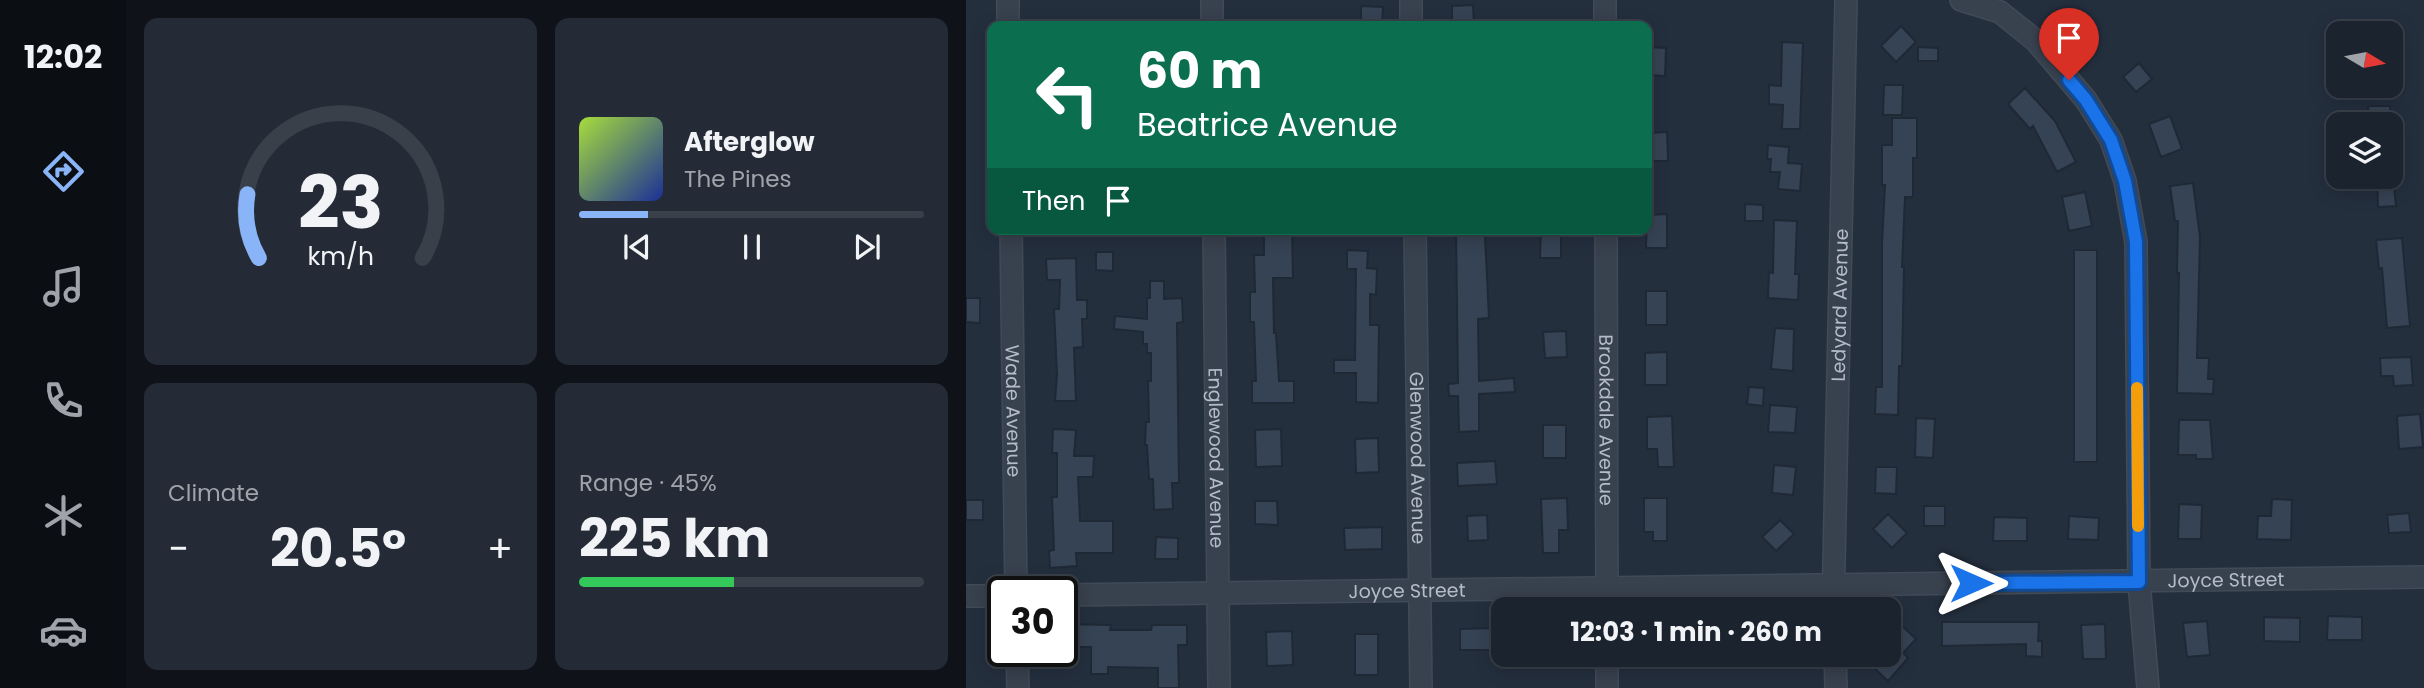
<!DOCTYPE html>
<html lang="en">
<head>
<meta charset="utf-8">
<style>
  :root { --surface:#1b232e; --page:#242b36; --text:#f1f3f6; --muted:#a0a4aa; --line:#39404a; --accent:#8ab4f8 }
  body { margin:0; font-family:Poppins,sans-serif; background:var(--page); color:var(--text); height:100vh; display:flex; flex-direction:column; font-size:26px; white-space:nowrap }
  * { box-sizing:border-box; margin:0 }
  p { font-size:23px; color:var(--muted) }
  .icon { flex:none; width:38px; height:38px; fill:none; stroke:currentColor; stroke-width:2; stroke-linecap:round; stroke-linejoin:round }
  .map { position:relative; flex:1; overflow:hidden }
  .details { display:flex; flex-direction:column; gap:18px; padding:18px; background:#0f1319; width:840px }
  .details>* { flex:none }
  .guide { position:absolute; left:21px; top:21px; width:665px; height:214px; border-radius:14px; box-shadow:0 4px 18px #0003,0 0 0 2px var(--line); background:#0b6e4f; color:#fff; overflow:hidden }
  .needle { width:46px; rotate:100deg }
  .tools { position:absolute; left:1360px; top:21px; display:grid; gap:14px }
  .tools a { display:grid; place-items:center; width:77px; height:77px; border-radius:14px; background:var(--surface); box-shadow:0 4px 18px #0003,0 0 0 2px var(--line); font-size:35px }
  .speed { position:absolute; left:21px; top:576px; display:flex; gap:14px; font-size:35px; font-weight:700; text-align:center }
  .speed>* { display:grid; place-content:center; width:91px; height:91px; border-radius:50%; background:var(--surface); box-shadow:0 4px 18px #0003,0 0 0 2px var(--line); line-height:1 }
  .speed .limit { border:4px solid #111; border-radius:10px; background:#fff; color:#111 }
  .pin { position:absolute; display:grid; place-items:center; width:60px; height:60px; color:#fff; margin:-72px -30px; border-radius:50% 50% 50% 0; rotate:-45deg; box-shadow:0 0 7px #0007 }
  .pin .icon { rotate:45deg }
  .me { position:absolute; width:77px; margin:-38px; rotate:90deg; stroke-linejoin:round; filter:drop-shadow(0 0 5px #0008) }
  .turn { display:flex; align-items:center; gap:24px; height:147px; padding:0 35px; font-size:32px }
  .turn .icon { width:91px; height:91px; stroke-width:2.5 }
  .turn b { display:block; font-size:49px; line-height:60px }
  .then { display:flex; align-items:center; height:66px; padding:0 35px; background:#0003; gap:14px; font-size:26px }
  .big { font-size:52px; font-weight:700; line-height:1.1 }
  .details .widget { flex:1; display:flex; flex-direction:column; justify-content:center; gap:10px; min-width:0; padding:0 24px; border-radius:14px; background:var(--page) }
  .details .dial { align-items:center; gap:0 }
  .dial svg { height:182px; overflow:visible; fill:none; stroke:var(--line); stroke-width:7; stroke-linecap:round; text-anchor:middle }
  .dial text { fill:var(--text); stroke:none }
  .song { display:flex; align-items:center; gap:21px }
  .cover { width:84px; height:84px; border-radius:10px; background:linear-gradient(135deg,hsl(80 70% 55%),hsl(230 70% 35%)) }
  .played { height:7px; border-radius:4px; background:linear-gradient(90deg,var(--accent) 20%,var(--line) 20%) }
  .keys { display:flex; justify-content:space-around; direction:ltr }
  .heat { display:flex; justify-content:space-between; align-items:center; font-size:38px; direction:ltr }
  .charge { height:10px; border-radius:5px; background:linear-gradient(90deg,#34c759 45%,var(--line) 0) }
  .details .tiles { flex:1; display:grid; gap:18px; grid-template-columns:repeat(2,1fr) }
  .trip { position:absolute; left:525px; top:597px; width:410px; height:70px; border-radius:14px; background:var(--surface); box-shadow:0 4px 18px #0003,0 0 0 2px var(--line); font-weight:700; line-height:70px; text-align:center }
  main { display:flex; flex:1; min-height:0 }
  .tab-bar { display:flex; flex-direction:column; width:126px; justify-content:space-around; align-items:center; background:#0b0e12; color:var(--muted) }
  .tab-bar .icon { width:49px; height:49px }
  .tab-bar .on { color:var(--accent) }
  .tab-bar b { font-size:32px; color:var(--text) }
  .map>svg:first-child { display:block }
  .building { fill:#364354; stroke:#1f2835; stroke-width:2 }
  .lines { fill:none; stroke-linecap:round; stroke-linejoin:round }
  .street-casing { stroke:#414a57; stroke-width:24 }
  .street { stroke:#38414e; stroke-width:21 }
  .route-casing { stroke:#114b97; stroke-width:18 }
  .route { stroke:#1a73e8; stroke-width:12 }
  .slow { stroke:#f59e0b; stroke-width:12 }
  .labels { text-anchor:middle; dominant-baseline:central; stroke-width:7; stroke-linejoin:round; paint-order:stroke }
  .street-label { font-size:19px; fill:#b4bcc9; stroke:#1d2633 }
</style>
</head>
<body>
<main>
<nav class="tab-bar">
<b>12:02</b>
<svg class="icon on" aria-label="directions" viewBox="0 0 24 24"><path d="M12 3l9 9-9 9-9-9zM9 14v-3h6M13 9l2 2-2 2"/></svg>
<svg class="icon" aria-label="music" viewBox="0 0 24 24"><path d="M9 18V5l10-2v13"/><circle cx="6" cy="18" r="3"/><circle cx="16" cy="16" r="3"/></svg>
<svg class="icon" aria-label="phone" viewBox="0 0 24 24"><path d="M5 4h4l2 5-3 2q2 4 5 5l2-3 5 2v4C11 20 4 13 5 4z"/></svg>
<svg class="icon" aria-label="climate" viewBox="0 0 24 24"><path d="M12 3v18M4 7l16 10M4 17L20 7"/></svg>
<svg class="icon" aria-label="car" viewBox="0 0 24 24"><path d="M5 17H2v-5l4-1 3-4h7l3 4 3 1v5h-3M9 17h6M6 11h13"/><circle cx="7" cy="17" r="2"/><circle cx="17" cy="17" r="2"/></svg>
</nav>
<section class="details">
<div class="tiles">
<div class="widget dial"><svg viewBox="0 0 100 80">
<path d="M14 69A42 42 0 1 1 86 69"/>
<path d="M14 69A42 42 0 0 1 9 41" stroke="#8ab4f8"/>
<text x="50" y="56" font-size="32" font-weight="700">23</text>
<text x="50" y="72" font-size="11">km/h</text>
</svg></div>
<div class="widget">
<div class="song"><i class="cover"></i><div><b>Afterglow</b><p>The Pines</p></div></div>
<div class="played"></div>
<div class="keys"><svg class="icon" aria-label="previous" viewBox="0 0 24 24"><path d="M18 5L8 12l10 7zM5 5v14"/></svg><svg class="icon" aria-label="pause" viewBox="0 0 24 24"><path d="M8 5v14M16 5v14"/></svg><svg class="icon" aria-label="next" viewBox="0 0 24 24"><path d="M6 5l10 7-10 7zM19 5v14"/></svg></div>
</div>
<div class="widget"><p>Climate</p>
<div class="heat"><a>−</a><b class="big">20.5°</b><a>+</a></div>
</div>
<div class="widget"><p>Range · 45%</p><b class="big">225 km</b><div class="charge"></div></div>
</div>
</section>
<div class="map">
<svg width="1458" height="688" viewBox="0 0 1458 688">
  <rect width="100%" height="100%" fill="#242f3e"/>
  <path class="building" d="M507,5L508,26H486V6Z
    M395,6L417,7L416,26H395Z
    M935,26L950,42L930,62L915,46Z
    M816,42L837,43L834,129H816L817,105L803,104V85L815,86Z
    M681,47L700,48L699,76L681,75Z
    M952,47L972,48V61H952Z
    M1173,63L1186,79L1170,92L1157,77Z
    M918,85H937L936,115H917Z
    M1059,88L1089,121L1110,162L1091,172L1067,126L1064,129L1042,104Z
    M1402,106H1424L1425,124H1403Z
    M1204,116L1216,149L1195,157L1183,124Z
    M926,118H951V158H947V197H939L936,267H938L936,366H933L932,415L909,414L910,387H916V243L919,185H916V145H926Z
    M701,132L702,161H681V133Z
    M802,145L823,147L822,163L836,164L834,191L812,189L814,172H804L805,159H801Z
    M1411,177H1427L1430,206L1412,207Z
    M1227,183L1234,237L1231,358H1243L1242,379H1248L1247,394L1211,393L1213,273H1211L1212,221H1209L1204,186Z
    M1119,192L1126,226L1103,231L1096,197Z
    M779,204L797,205V221H779Z
    M701,214V248H680L681,215Z
    M808,220L831,221L829,274H833L832,300L802,298L803,272L807,273Z
    M298,229H326L327,278H307L308,333H310L313,381H328V403H286V381H290L288,322H284V292H289L288,255H298Z
    M490,229H511V236H519L523,318L512,319L513,381L548,378L549,392L513,394V431L493,432L492,396H483L482,384L492,383Z
    M575,229H595V258H574Z
    M1436,238L1444,326L1421,328L1416,268L1413,269L1410,240Z
    M381,250L402,251L401,268L411,269L410,295L404,294V325H413L412,403L390,402V373H368V360H389L390,269H381Z
    M1108,250H1131V462H1108Z
    M130,252H147V271L130,270Z
    M110,258L111,300H121V319H116L117,347L108,348L110,401H89L91,375L88,309H93L94,280H81L80,259Z
    M184,281H198V299L216,298L217,322L211,323L213,483H206L207,509L188,510L187,479H183L181,445H179L180,422H183L182,381H185V353H181V344H177V332L148,329L149,316L181,319V298H184Z
    M680,291H701V325H680Z
    M0,298H14V323L0,322Z
    M809,328L828,329L827,371L805,369Z
    M600,331L601,357L579,358L577,332Z
    M701,352V385H679V353Z
    M1445,357L1447,385L1428,386L1427,376H1415L1414,358Z
    M783,387L798,388L797,406L781,404Z
    M804,405L831,407L829,433L802,432Z
    M1454,414L1457,447L1433,449L1431,416Z
    M706,416L708,467H692L691,449H681V417Z
    M950,418L969,419L967,458L949,457Z
    M1213,420H1244L1247,459H1230V455H1212Z
    M577,425H600V458H577Z
    M87,429L110,430L108,456H128L127,477H112L114,521H147V553H110L111,566L84,568L83,551L88,550L86,497H91V453H86Z
    M315,429L316,466L290,467L289,430Z
    M412,438L413,472L390,473L389,439Z
    M529,461L531,484L492,486L491,463Z
    M808,465L830,467L827,495L806,493Z
    M910,467H931L930,494L909,493Z
    M601,498L602,530H593V553H577L575,499Z
    M678,498H701V541H687V532H678Z
    M1306,499L1326,500L1325,540L1291,539L1292,516H1305Z
    M0,500H17V520H0Z
    M289,501H311L312,525L289,524Z
    M1213,504L1236,505L1235,539H1212Z
    M958,506H979V526H958Z
    M1443,513L1445,532L1423,533L1421,515Z
    M922,514L941,533L926,548L907,529Z
    M521,515L522,540L502,541L501,516Z
    M1103,516L1133,518L1132,540L1102,539Z
    M1028,517L1061,518V541H1027Z
    M814,520L828,534L810,551L796,537Z
    M416,527V549L379,550L378,528Z
    M190,537L212,538V559H189Z
    M1362,616L1396,617V640H1361Z
    M1298,617L1334,618V642L1298,641Z
    M1241,621L1244,655L1221,657L1217,623Z
    M976,622H1073L1072,641H1076V657L1060,656V644L976,646Z
    M96,624L145,625L144,630H185L186,625H221V645H212L213,688H192V668L142,667V674H125V647H96Z
    M934,624L950,639L937,653L942,658L922,681L907,667L918,654H922V637Z
    M1139,624L1140,659H1117L1115,625Z
    M529,628V650H494V629Z
    M326,631L327,665L301,666L300,632Z
    M389,634H412V675H389Z"/>
  <g class="lines">
    <g class="street-casing">
      <g id="street">
        <path d="M42,0V26"/>
        <path d="M246,0V26"/>
        <path d="M445,0V26"/>
        <path d="M639,0V26"/>
        <path d="M995,0L1034,12L1070,41L1120,100L1145,140L1159,181L1170,242L1173,582L1182,688"/>
        <path id="s1" d="M45,229L50,592"/>
        <path id="s2" d="M248,229L253,688"/>
        <path id="s3" d="M449,229L455,688"/>
        <path id="s4" d="M640,229L641,609"/>
        <path id="s5" d="M96,595L1458,577"/>
        <path d="M0,596H37"/>
        <path id="s6" d="M867,609L880,0"/>
        <path d="M51,651L52,688"/>
        <path d="M641,654V688"/>
        <path d="M869,654L870,688"/>
      </g>
    </g>
    <use href="#street" class="street"/>
  </g>
  <g class="lines">
    <g class="route-casing">
      <path id="route" d="M1005,583L1173,582L1170,242L1159,181L1145,140L1120,100L1103,80"/>
    </g>
    <use href="#route" class="route"/>
    <path class="slow" d="M1171,388L1172,526"/>
  </g>
  <g class="labels">
    <g class="street-label">
      <text stroke="none"><textPath href="#s6" startOffset="304">Ledyard Avenue</textPath></text>
      <text stroke="none"><textPath href="#s1" startOffset="182">Wade Avenue</textPath></text>
      <text stroke="none"><textPath href="#s4" startOffset="191">Brookdale Avenue</textPath></text>
      <text stroke="none"><textPath href="#s2" startOffset="229">Englewood Avenue</textPath></text>
      <text stroke="none"><textPath href="#s3" startOffset="229">Glenwood Avenue</textPath></text>
      <text stroke="none"><textPath href="#s5" startOffset="1164">Joyce Street</textPath></text>
      <text stroke="none"><textPath href="#s5" startOffset="345">Joyce Street</textPath></text>
    </g>
  </g>
</svg>
<div class="tools">
<a><svg class="needle" viewBox="-14 -14 28 28"><path d="M0-13l5 13h-10z" fill="#e53935"/><path d="M0 13l5-13h-10z" fill="#a0a4aa"/></svg></a>
<a><svg class="icon" aria-label="layers" viewBox="0 0 24 24"><path d="M12 4l9 5-9 5-9-5zM3 14l9 5 9-5"/></svg></a>
</div>
<div class="speed"><div class="limit">30</div></div>
<div class="pin" style="left:1103px;top:80px;background:#d93025"><svg class="icon" aria-label="arrive" viewBox="0 0 24 24"><path d="M6 21V4h12l-3 4 3 4H6"/></svg></div>
<svg class="me" style="left:1005px;top:583px" viewBox="-20 -20 40 40"><path d="M0-17L14 15 0 8-14 15z" fill="#1a73e8" stroke="#fff" stroke-width="4"/></svg>
<div class="trip">12:03 · 1 min · 260 m</div>
<div class="guide">
<div class="turn"><svg class="icon" aria-label="left" viewBox="0 0 24 24"><path d="M17 20v-9H6M10 6l-5 5 5 5"/></svg><div><b>60 m</b>Beatrice Avenue</div></div>
<div class="then">Then<svg class="icon" aria-label="arrive" viewBox="0 0 24 24"><path d="M6 21V4h12l-3 4 3 4H6"/></svg></div>
</div>
</div>
</main>
</body>
</html>
